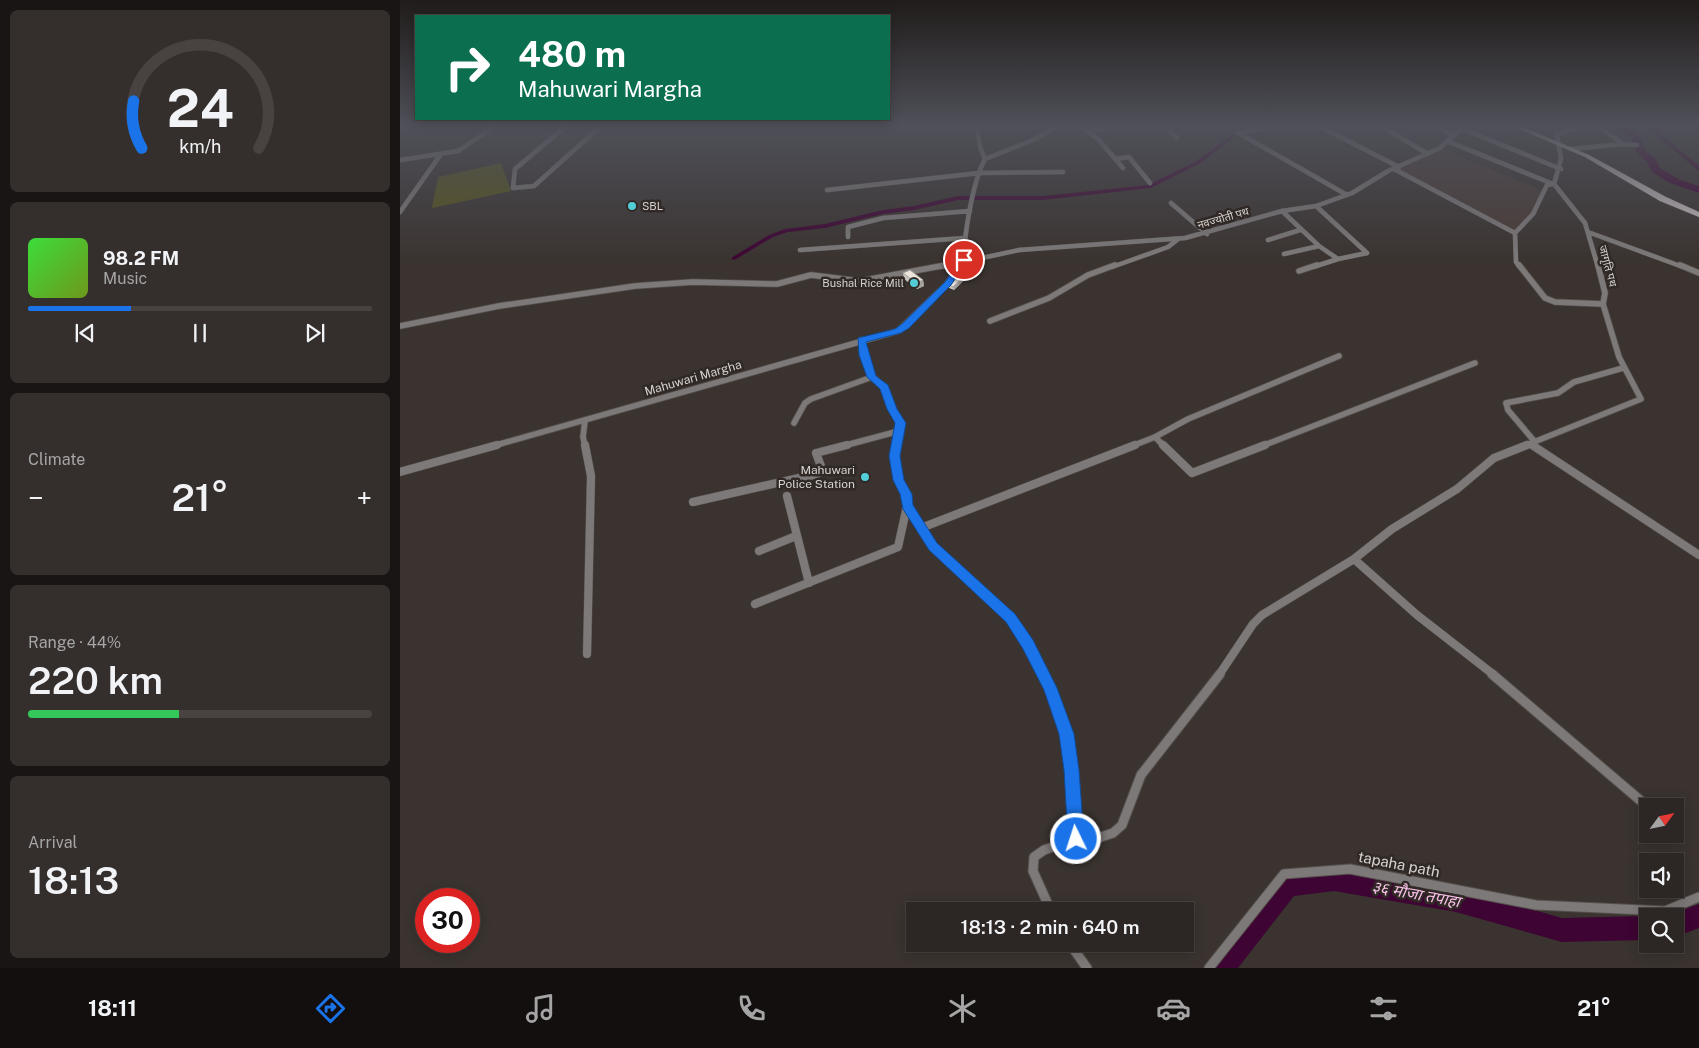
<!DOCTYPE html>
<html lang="en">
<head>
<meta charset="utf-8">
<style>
  :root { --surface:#2c2624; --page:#342e2c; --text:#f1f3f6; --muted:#a6a5a6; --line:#484341; --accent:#1a73e8 }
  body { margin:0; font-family:"Public Sans","Noto Sans Devanagari",sans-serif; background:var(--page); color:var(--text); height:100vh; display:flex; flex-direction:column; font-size:19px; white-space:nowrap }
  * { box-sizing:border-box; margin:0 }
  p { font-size:16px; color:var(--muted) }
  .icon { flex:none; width:28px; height:28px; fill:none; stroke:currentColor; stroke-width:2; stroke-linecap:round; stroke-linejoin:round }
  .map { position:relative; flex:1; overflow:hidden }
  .sheet { display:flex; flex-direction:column; gap:10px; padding:10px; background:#181514; width:400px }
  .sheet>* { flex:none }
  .banner { position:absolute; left:15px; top:15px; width:475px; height:105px; border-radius:0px; box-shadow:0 2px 12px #0003,0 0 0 1px var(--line); background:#0b6e4f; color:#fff; overflow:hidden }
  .needle { width:32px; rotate:57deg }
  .controls { position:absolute; left:1239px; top:798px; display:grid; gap:10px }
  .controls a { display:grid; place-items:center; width:45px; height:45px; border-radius:0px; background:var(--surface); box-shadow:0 2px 12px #0003,0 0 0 1px var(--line); font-size:25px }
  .speed { position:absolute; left:15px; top:888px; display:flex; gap:10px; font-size:25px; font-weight:700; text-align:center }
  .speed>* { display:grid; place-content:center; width:65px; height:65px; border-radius:50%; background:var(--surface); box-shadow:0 2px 12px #0003,0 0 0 1px var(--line); line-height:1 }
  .speed .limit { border:8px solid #d22; background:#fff; color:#111 }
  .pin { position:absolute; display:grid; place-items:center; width:42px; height:42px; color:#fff; margin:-21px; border:2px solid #fff; border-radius:50%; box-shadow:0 1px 5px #0007 }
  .me { position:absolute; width:55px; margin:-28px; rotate:356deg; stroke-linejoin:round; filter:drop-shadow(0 0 4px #0008) }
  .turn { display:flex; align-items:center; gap:18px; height:105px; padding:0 20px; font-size:22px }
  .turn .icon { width:65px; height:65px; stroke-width:2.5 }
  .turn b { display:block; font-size:35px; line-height:42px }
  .big { font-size:38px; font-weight:600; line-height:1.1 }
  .sheet .card { flex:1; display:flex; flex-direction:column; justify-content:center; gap:8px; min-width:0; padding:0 18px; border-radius:8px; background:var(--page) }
  .sheet .dial { align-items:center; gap:0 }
  .dial svg { height:130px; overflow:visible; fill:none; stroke:var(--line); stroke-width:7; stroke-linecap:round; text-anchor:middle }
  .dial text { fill:var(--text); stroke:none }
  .song { display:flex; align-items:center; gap:15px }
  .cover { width:60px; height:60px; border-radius:8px; background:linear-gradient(135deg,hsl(120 70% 55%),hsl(80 70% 35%)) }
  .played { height:5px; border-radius:2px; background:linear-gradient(90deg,var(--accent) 30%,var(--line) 30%) }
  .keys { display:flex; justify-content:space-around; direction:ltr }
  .heat { display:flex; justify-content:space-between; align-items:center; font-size:28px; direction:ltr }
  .charge { height:8px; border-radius:4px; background:linear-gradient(90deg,#34c759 44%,var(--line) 0) }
  .trip { position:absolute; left:506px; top:902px; width:288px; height:50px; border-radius:0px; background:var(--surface); box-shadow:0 2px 12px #0003,0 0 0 1px var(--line); font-weight:600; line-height:50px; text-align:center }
  .menu { display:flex; height:80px; justify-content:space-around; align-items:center; background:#120f0e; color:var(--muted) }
  .menu .icon { width:35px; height:35px }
  .menu .current { color:var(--accent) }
  .menu b { font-size:22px; color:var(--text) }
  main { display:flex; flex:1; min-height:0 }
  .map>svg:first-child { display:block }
  .built { fill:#483a35 }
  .green { fill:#565319 }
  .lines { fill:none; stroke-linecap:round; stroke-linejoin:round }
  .canal { fill:#3e0433; fill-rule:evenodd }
  .river { fill:#3e0433; fill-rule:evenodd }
  .minor-far3-casing { stroke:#56504d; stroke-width:5 }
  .minor-far2-casing { stroke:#56504d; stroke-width:7 }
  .minor-far1-casing { stroke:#56504d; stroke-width:9 }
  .minor-casing { stroke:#56504d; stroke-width:11 }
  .primary-casing { stroke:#56504d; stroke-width:1 }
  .minor-far3 { stroke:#7d7979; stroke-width:4.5 }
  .minor-far2 { stroke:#7d7979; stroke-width:5.5 }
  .minor-far1 { stroke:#7d7979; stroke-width:8 }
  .minor { stroke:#7d7979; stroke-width:9 }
  .primary { fill:#c5bdbe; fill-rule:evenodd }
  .wall { fill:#c9c4be }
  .shaded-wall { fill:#a4a09b }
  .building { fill:#eae4dd; stroke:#a4a09b }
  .route { fill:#1a73e8; stroke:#114b97 }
  .poi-dot { fill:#52ccd6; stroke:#302926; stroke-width:2 }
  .labels { text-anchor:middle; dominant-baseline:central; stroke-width:5; stroke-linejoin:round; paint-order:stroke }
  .far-poi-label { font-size:11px; fill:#d7d2d0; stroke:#302926; text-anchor:start }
  .far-street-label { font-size:11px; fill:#d7d2d0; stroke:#302926 }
  .street-label { font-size:12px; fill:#d7d2d0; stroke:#302926 }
  .poi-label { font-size:12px; fill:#d7d2d0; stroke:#302926; text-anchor:end }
  .near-street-label { font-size:15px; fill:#d7d2d0; stroke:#302926 }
  .near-water-label { font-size:16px; font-style:italic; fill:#f7c0e7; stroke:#302926 }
</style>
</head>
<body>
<main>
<section class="sheet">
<div class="card dial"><svg viewBox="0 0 100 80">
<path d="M14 69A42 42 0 1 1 86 69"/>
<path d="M14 69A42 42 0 0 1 9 40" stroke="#1a73e8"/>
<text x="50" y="56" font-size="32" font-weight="700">24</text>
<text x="50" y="72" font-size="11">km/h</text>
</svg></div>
<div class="card">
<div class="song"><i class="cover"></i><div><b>98.2 FM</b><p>Music</p></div></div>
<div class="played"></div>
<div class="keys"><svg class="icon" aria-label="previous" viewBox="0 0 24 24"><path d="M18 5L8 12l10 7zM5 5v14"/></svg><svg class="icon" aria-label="pause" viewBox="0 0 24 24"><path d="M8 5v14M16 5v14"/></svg><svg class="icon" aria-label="next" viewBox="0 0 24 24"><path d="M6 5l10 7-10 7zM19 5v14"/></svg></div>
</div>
<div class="card"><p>Climate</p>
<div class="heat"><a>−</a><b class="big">21°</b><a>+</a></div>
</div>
<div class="card"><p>Range · 44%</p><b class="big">220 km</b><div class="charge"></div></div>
<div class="card"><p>Arrival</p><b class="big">18:13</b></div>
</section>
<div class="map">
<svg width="1299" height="968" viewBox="0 0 1299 968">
  <rect width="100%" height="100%" fill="#3a3330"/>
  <path class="built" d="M1043,149L1143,191L1132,214L1114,231L998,169Z"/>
  <path class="green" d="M101,163L111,191L32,208L38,177Z"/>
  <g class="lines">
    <path class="canal" d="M1245,126H1251L1299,166V171Z
      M837,131L840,133L839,134L799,164L751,188L643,200H558L514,210L483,214L425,228L388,232L373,237L336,259L334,260L331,258L369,235L385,229L425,224L483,210L514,206L558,196H643L748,185L795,162Z"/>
    <path class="river" d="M1216,126H1227L1238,135L1246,151L1255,158L1260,168L1278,179L1299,186V193L1270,183L1252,172L1247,162L1237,153L1231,138Z
      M934,867L1056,888L1162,918L1248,916V940L1162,942L1056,912L934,891L894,896L838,968H809L813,959L880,877L888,873Z
      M1299,904V928L1275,937V916H1266Z"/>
    <g class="minor-far3-casing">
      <path id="minor-far3" d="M166,126L115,169L113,188L134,186L201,126
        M577,126L580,147L585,159
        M680,126L698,139L723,168
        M765,126L777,138
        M919,126L999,167
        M975,126L986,129L1028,154
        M1033,126L1054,135
        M1175,126L1177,128L1157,134L1161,159L1154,184L1185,223L1198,267
        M1063,129L1161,169
        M689,132L709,126
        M837,133L877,126
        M842,135L947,195
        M1047,141L1153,184
        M1223,144L1237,145
        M1171,149L1223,144L1198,126
        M715,159L729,157L750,183
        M0,160L58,151L95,126
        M994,169L1115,233
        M427,190L579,173L663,172
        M771,203L807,234
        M916,206L967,253
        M882,211L919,246L938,259L967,253
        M0,212L41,154
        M1188,232L1283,267
        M448,237V227L483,218L570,211
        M868,240L900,230
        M400,250L565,238
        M884,254L919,246
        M564,260C564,234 573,181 585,159L635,139L658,126
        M540,267L619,250L785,238L882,211L916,206L952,193L988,171L1040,148L1064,126
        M559,267L564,260
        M712,267L768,247L777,240
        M913,267L938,259
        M1120,267L1116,262L1115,233L1133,214L1147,185L1154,184"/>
    </g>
    <g class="minor-far2-casing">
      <path id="minor-far2" d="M1119,265L1145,298L1155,302L1203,304
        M1280,265L1299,273
        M899,271L917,265
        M590,321L649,298L688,275L715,265
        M0,326L99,306L235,286L293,282L377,284L411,275L460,281L546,265
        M461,340L470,374L485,388L492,409L500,423L496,446
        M394,423L405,403L411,399L472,377
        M755,437L764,446
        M1135,442L1108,410L1106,403L1158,393L1174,382L1223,368
        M1131,444L1134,446
        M93,446L498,331L548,283L560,265
        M185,446L183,437L185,420
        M443,446L499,431
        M732,446L755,437L788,419L939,356
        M862,446L1075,363
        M1124,446L1241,399L1219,357L1203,304L1205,293L1198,265"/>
    </g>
    <g class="minor-far1-casing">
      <path id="minor-far1" d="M185,445L191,476L187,654
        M496,445L494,456L498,480L506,494L507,506L533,546L610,618L628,645L643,675
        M763,445L792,473L865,445
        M1132,445L1299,555
        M0,472L97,445
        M387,496L409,583
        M293,502L417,474L422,469L416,453L447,445
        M521,528L735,445
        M359,551L396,536
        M954,559L1017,615L1094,675
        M355,604L498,547L507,506
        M819,675L853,624L862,615L954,559L992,529L1057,489L1094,458L1127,445"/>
    </g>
    <g class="minor-casing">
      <path id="minor" d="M643,674C670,727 673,781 676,839L644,850L634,857L633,871L651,911
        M1092,674L1248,807
        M676,839L692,840L713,833L722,825L741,775L820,674
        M670,944L687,968
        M809,968L884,874L950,869L1136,905L1265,911L1299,897"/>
    </g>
    <g class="primary-casing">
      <path id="primary" d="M1112,126H1120L1189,155L1266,197L1299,212V217L1260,201L1185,157Z"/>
    </g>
    <use href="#minor-far3" class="minor-far3"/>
    <use href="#minor-far2" class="minor-far2"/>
    <use href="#minor-far1" class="minor-far1"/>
    <use href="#minor" class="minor"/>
    <use href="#primary" class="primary"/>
  </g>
  <path class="wall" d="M503,273L523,280L524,286L517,289L504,279Z
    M568,276L554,290L549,288V285Z"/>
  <path class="shaded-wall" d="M568,273V276L554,290L553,287Z
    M523,280L524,286L517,289L516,283Z"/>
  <path class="building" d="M510,270L523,280L516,283L503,273Z
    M567,271L568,273L553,287L549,285L555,277Z"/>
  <linearGradient id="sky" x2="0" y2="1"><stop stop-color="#201c1a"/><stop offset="0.48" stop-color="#4f5059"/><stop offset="1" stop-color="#4f5059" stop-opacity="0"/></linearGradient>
  <rect width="1299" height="261" fill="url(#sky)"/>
  <path class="route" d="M561,259L568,260L551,285L509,328L501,333L466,342L476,376L488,385L497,409L506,423L500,456L504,480L512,494L513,505L537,543L615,614L633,640L657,688L674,734L679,770L684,839L682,845L676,847L670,845L668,839L664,770L659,734L644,690L623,649L606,622L529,550L503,509L500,494L493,480L489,456L495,423L487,409L480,389L467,377L459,355L458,338L495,329L502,324L545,282Z"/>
  <g class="poi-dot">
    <circle cx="232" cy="206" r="5"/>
    <circle cx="514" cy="283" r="5"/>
    <circle cx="465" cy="477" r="5"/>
  </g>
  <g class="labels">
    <g class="far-poi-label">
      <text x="242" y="206">SBL</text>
      <text x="504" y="283" text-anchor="end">Bushal Rice Mill</text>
    </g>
    <g class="far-street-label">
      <text transform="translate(823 218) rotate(-16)">नवज्योती पथ</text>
      <text transform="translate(1208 266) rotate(75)">जागृति पथ</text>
    </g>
    <g class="street-label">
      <text transform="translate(293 378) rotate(-16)">Mahuwari Margha</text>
    </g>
    <g class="poi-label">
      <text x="455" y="470">Mahuwari<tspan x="455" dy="14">Police Station</tspan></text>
    </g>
    <g class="near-street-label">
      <text transform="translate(999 864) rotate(11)">tapaha path</text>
    </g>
    <g class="near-water-label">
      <text transform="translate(1016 894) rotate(10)">३६ मौजा तपाहा</text>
    </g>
  </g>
</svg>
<div class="controls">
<a><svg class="needle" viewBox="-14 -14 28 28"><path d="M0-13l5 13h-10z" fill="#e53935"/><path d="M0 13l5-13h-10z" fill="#a6a5a6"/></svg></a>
<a><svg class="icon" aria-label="sound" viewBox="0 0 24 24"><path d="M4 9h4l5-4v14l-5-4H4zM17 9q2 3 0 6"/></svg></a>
<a><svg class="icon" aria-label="search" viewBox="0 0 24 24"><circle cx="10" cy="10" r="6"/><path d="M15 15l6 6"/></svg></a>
</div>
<div class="speed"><div class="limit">30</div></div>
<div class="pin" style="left:564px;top:260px;background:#d93025"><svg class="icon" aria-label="arrive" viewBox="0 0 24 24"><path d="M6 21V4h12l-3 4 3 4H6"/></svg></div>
<svg class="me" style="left:676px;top:839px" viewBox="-20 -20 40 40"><circle r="17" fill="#1a73e8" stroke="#fff" stroke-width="3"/><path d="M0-11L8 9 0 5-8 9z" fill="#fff"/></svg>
<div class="trip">18:13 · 2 min · 640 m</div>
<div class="banner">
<div class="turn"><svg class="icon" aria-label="right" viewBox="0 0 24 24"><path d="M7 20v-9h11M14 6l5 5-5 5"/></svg><div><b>480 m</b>Mahuwari Margha</div></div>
</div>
</div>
</main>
<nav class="menu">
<b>18:11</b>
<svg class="icon current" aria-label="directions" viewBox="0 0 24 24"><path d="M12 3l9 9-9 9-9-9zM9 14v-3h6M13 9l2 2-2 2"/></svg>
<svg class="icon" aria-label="music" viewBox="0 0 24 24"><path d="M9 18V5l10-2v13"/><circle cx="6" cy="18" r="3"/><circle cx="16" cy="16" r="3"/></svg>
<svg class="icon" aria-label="phone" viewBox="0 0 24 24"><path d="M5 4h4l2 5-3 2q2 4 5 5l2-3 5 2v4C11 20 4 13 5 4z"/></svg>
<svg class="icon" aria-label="climate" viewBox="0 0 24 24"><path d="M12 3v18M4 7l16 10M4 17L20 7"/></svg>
<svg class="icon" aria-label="car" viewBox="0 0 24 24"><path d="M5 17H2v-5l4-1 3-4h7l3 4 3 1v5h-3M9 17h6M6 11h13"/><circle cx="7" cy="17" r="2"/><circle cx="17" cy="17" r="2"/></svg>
<svg class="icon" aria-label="filters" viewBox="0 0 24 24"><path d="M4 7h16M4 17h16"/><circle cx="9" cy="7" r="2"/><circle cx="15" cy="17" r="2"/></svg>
<b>21°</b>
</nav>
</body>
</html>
